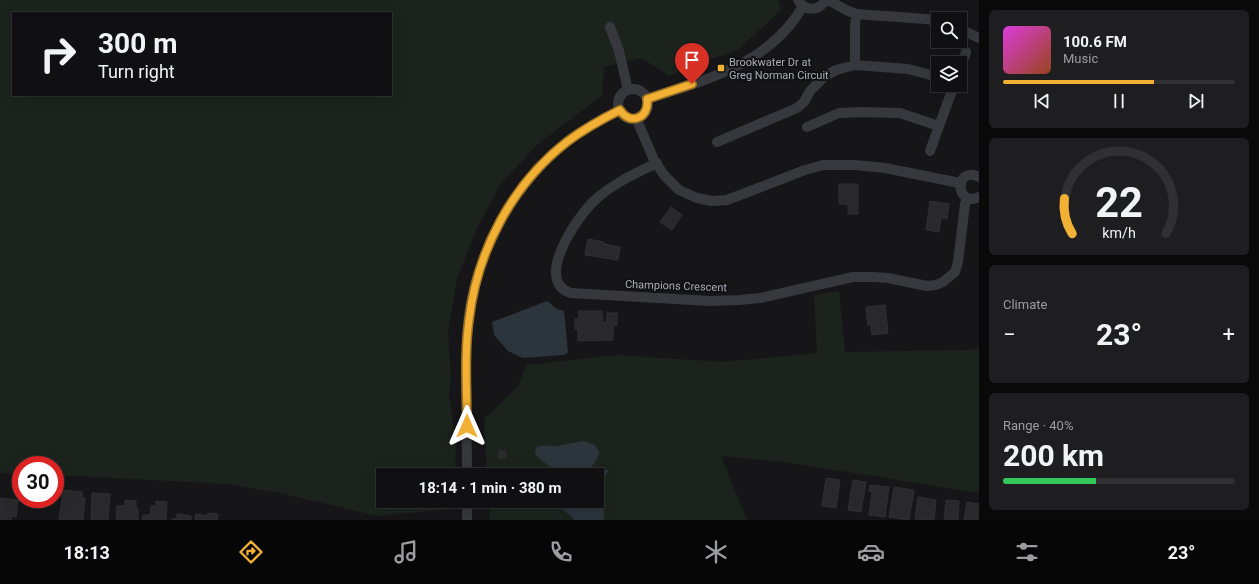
<!DOCTYPE html>
<html lang="en">
<head>
<meta charset="utf-8">
<style>
  :root { --surface:#101012; --page:#1e1e20; --text:#f1f3f6; --muted:#9c9d9f; --line:#303032; --accent:#f2b134 }
  body { margin:0; font-family:Roboto,sans-serif; background:var(--page); color:var(--text); height:100vh; display:flex; flex-direction:column; font-size:15px; white-space:nowrap }
  * { box-sizing:border-box; margin:0 }
  p { font-size:13px; color:var(--muted) }
  .icon { flex:none; width:22px; height:22px; fill:none; stroke:currentColor; stroke-width:2; stroke-linecap:round; stroke-linejoin:round }
  .map { position:relative; flex:1; overflow:hidden }
  .drawer { display:flex; flex-direction:column; gap:10px; padding:10px; background:#09090a; width:280px }
  .drawer>* { flex:none }
  .guide { position:absolute; left:12px; top:12px; width:380px; height:84px; border-radius:0px; box-shadow:0 4px 16px #0002,0 0 0 1px var(--line); background:#101012; color:var(--text); overflow:hidden }
  .fabs { position:absolute; left:931px; top:12px; display:grid; gap:8px }
  .fabs a { display:grid; place-items:center; width:36px; height:36px; border-radius:0px; background:var(--surface); box-shadow:0 4px 16px #0002,0 0 0 1px var(--line); font-size:20px }
  .speed { position:absolute; left:12px; top:456px; display:flex; gap:8px; font-size:20px; font-weight:700; text-align:center }
  .speed>* { display:grid; place-content:center; width:52px; height:52px; border-radius:50%; background:var(--surface); box-shadow:0 4px 16px #0002,0 0 0 1px var(--line); line-height:1 }
  .speed .limit { border:6px solid #d22; background:#fff; color:#111 }
  .pin { position:absolute; display:grid; place-items:center; width:34px; height:34px; color:#fff; margin:-41px -17px; border-radius:50% 50% 50% 0; rotate:-45deg; box-shadow:0 0 4px #0007 }
  .pin .icon { rotate:45deg }
  .me { position:absolute; width:44px; margin:-22px; rotate:0deg; stroke-linejoin:round; filter:drop-shadow(0 0 3px #0008) }
  .turn { display:flex; align-items:center; gap:14px; height:84px; padding:0 20px; font-size:18px }
  .turn .icon { width:52px; height:52px; stroke-width:2.5 }
  .turn b { display:block; font-size:28px; line-height:34px }
  .big { font-size:30px; font-weight:700; line-height:1.1 }
  .drawer .widget { flex:1; display:flex; flex-direction:column; justify-content:center; gap:6px; min-width:0; padding:0 14px; border-radius:6px; background:var(--page) }
  .drawer .dial { align-items:center; gap:0 }
  .dial svg { height:104px; overflow:visible; fill:none; stroke:var(--line); stroke-width:7; stroke-linecap:round; text-anchor:middle }
  .dial text { fill:var(--text); stroke:none }
  .song { display:flex; align-items:center; gap:12px }
  .cover { width:48px; height:48px; border-radius:6px; background:linear-gradient(135deg,hsl(300 70% 55%),hsl(20 70% 35%)) }
  .played { height:4px; border-radius:2px; background:linear-gradient(90deg,var(--accent) 65%,var(--line) 65%) }
  .keys { display:flex; justify-content:space-around; direction:ltr }
  .heat { display:flex; justify-content:space-between; align-items:center; font-size:22px; direction:ltr }
  .charge { height:6px; border-radius:3px; background:linear-gradient(90deg,#34c759 40%,var(--line) 0) }
  .trip { position:absolute; left:376px; top:468px; width:228px; height:40px; border-radius:0px; background:var(--surface); box-shadow:0 4px 16px #0002,0 0 0 1px var(--line); font-weight:700; line-height:40px; text-align:center }
  .dock { display:flex; height:64px; justify-content:space-around; align-items:center; background:#060607; color:var(--muted) }
  .dock .icon { width:28px; height:28px }
  .dock .active { color:var(--accent) }
  .dock b { font-size:18px; color:var(--text) }
  main { display:flex; flex:1; min-height:0 }
  .map>svg:first-child { display:block }
  .green { fill:#1c231d; fill-rule:evenodd }
  .water { fill:#2c353c }
  .building { fill:#29292c; stroke:#303034 }
  .lines { fill:none; stroke-linecap:round; stroke-linejoin:round }
  .street { stroke:#37383d; stroke-width:10 }
  .route-casing { stroke:#9d7322; stroke-width:10 }
  .route { stroke:#f2b134; stroke-width:7 }
  .poi-dot { fill:#f2b134; stroke:#111113; stroke-width:1.5 }
  .labels { text-anchor:middle; dominant-baseline:central; stroke-width:4; stroke-linejoin:round; paint-order:stroke }
  .poi-label { font-size:11px; fill:#a8adb8; stroke:#111113; text-anchor:start }
  .street-label { font-size:11px; fill:#a8adb8; stroke:#111113 }
</style>
</head>
<body>
<main>
<div class="map">
<svg width="979" height="520" viewBox="0 0 979 520">
  <rect width="100%" height="100%" fill="#161618"/>
  <path class="green" d="M0,0H777L779,2L781,10L738,50L693,65L669,76L642,58L604,67L602,96L537,145L500,185L476,230L457,279L448,331L451,379L449,396L456,443L455,475H383V501H453V509L378,516L284,494L228,484L55,475V465H21V474L0,473ZM13,13H391V95H13Z
    M839,291L845,352L966,350L979,348V493L791,463L721,456L747,520H490L489,501H597V475H487L484,419L518,387L526,365L617,355L723,362L817,353L814,295Z"/>
  <path class="water" d="M547,301L557,309L564,311L568,352L565,355L523,358L508,351L494,335L492,322Z
    M584,441L595,445L599,452C596,471 574,480 558,472C554,470 551,467 548,465C542,461 537,458 535,452L536,448C543,443 550,447 558,446C567,444 575,442 584,441Z
    M607,469L608,470V472C606,475 602,480 601,483C598,494 605,509 604,520H575L560,507L537,501H597V480Z"/>
  <path class="building" d="M839,184H858V214H848V204H839Z
    M930,201L949,204L947,219L941,218L939,232L926,230Z
    M671,207L682,215L672,230L660,222Z
    M588,239L604,242V244L620,247L618,260L585,255Z
    M885,305L888,333L872,335L871,325H868L866,307Z
    M579,311H602L603,322H607V313H617V325H613V340L578,341V329H575V319H579Z
    M499,451H505L506,458H499Z
    M826,478L840,480L836,508L822,506Z
    M853,480L866,482L861,512L848,510Z
    M870,485L889,487L885,517L869,515L872,492L869,491Z
    M894,487L914,490L909,520L889,517Z
    M63,490L82,492V498H85L83,520H59Z
    M92,493L110,494L108,520H91Z
    M918,497L936,500L934,520L915,519Z
    M0,498L18,500L16,517L11,516V520H0Z
    M125,500L136,501V509H138V520H116L117,506H125Z
    M946,500L959,501L958,520H944Z
    M156,501L167,502L166,520H142L143,515H150L151,506H156Z
    M967,502L979,504V520H964Z
    M208,513L218,514L217,520H195L196,514L207,516Z
    M177,514L191,516V520H172V519H177Z"/>
  <g class="lines">
    <path class="street" d="M798,0C805,12 819,11 826,0
      M828,0L846,10L856,14L926,19L938,21
      M610,27L619,51L628,90
      M960,29L979,38
      M855,65V27L856,14
      M960,69L966,52
      M618 104a15 15 0 1 1 30 0a15 15 0 1 1-30 0Z
      M647,99C706,80 770,64 803,6
      M636,118L654,160L664,175L679,190L697,198L712,201L727,200L805,170L823,165H855L885,168L955,182L960,185
      M807,127L839,113L862,112L900,113L939,126
      M717,142L797,108L804,102L810,91L825,76L836,70L847,67L855,65L908,69L938,77
      M930,151L954,85
      M657,163C634,174 612,184 594,201C577,217 533,281 571,293L710,301L739,300L760,298L853,277H872L888,278L927,286L936,285L943,282L955,272L958,262L965,204L968,198
      M979,177C954,165 955,208 979,197
      M467,475C467,429 465,381 467,335C471,262 510,186 568,141C584,129 602,119 620,110
      M467,520V501"/>
  </g>
  <g class="lines">
    <g class="route-casing">
      <path id="route" d="M467,426C467,391 464,355 469,320C477,251 512,184 568,141C584,129 602,119 620,110C630,126 650,118 647,99L692,84"/>
    </g>
    <use href="#route" class="route"/>
  </g>
  <rect class="poi-dot" x="717" y="64" width="8" height="8" rx="2"/>
  <g class="labels">
    <g class="poi-label">
      <text x="729" y="62">Brookwater Dr at<tspan x="729" dy="13">Greg Norman Circuit</tspan></text>
    </g>
    <g class="street-label">
      <text transform="translate(676 286) rotate(2)">Champions Crescent</text>
    </g>
  </g>
</svg>
<div class="fabs">
<a><svg class="icon" aria-label="search" viewBox="0 0 24 24"><circle cx="10" cy="10" r="6"/><path d="M15 15l6 6"/></svg></a>
<a><svg class="icon" aria-label="layers" viewBox="0 0 24 24"><path d="M12 4l9 5-9 5-9-5zM3 14l9 5 9-5"/></svg></a>
</div>
<div class="speed"><div class="limit">30</div></div>
<div class="pin" style="left:692px;top:84px;background:#d93025"><svg class="icon" aria-label="arrive" viewBox="0 0 24 24"><path d="M6 21V4h12l-3 4 3 4H6"/></svg></div>
<svg class="me" style="left:467px;top:426px" viewBox="-20 -20 40 40"><path d="M0-17L14 15 0 8-14 15z" fill="#f2b134" stroke="#fff" stroke-width="4"/></svg>
<div class="trip">18:14 · 1 min · 380 m</div>
<div class="guide">
<div class="turn"><svg class="icon" aria-label="right" viewBox="0 0 24 24"><path d="M7 20v-9h11M14 6l5 5-5 5"/></svg><div><b>300 m</b>Turn right</div></div>
</div>
</div>
<section class="drawer">
<div class="widget">
<div class="song"><i class="cover"></i><div><b>100.6 FM</b><p>Music</p></div></div>
<div class="played"></div>
<div class="keys"><svg class="icon" aria-label="previous" viewBox="0 0 24 24"><path d="M18 5L8 12l10 7zM5 5v14"/></svg><svg class="icon" aria-label="pause" viewBox="0 0 24 24"><path d="M8 5v14M16 5v14"/></svg><svg class="icon" aria-label="next" viewBox="0 0 24 24"><path d="M6 5l10 7-10 7zM19 5v14"/></svg></div>
</div>
<div class="widget dial"><svg viewBox="0 0 100 80">
<path d="M14 69A42 42 0 1 1 86 69"/>
<path d="M14 69A42 42 0 0 1 8 42" stroke="#f2b134"/>
<text x="50" y="56" font-size="32" font-weight="700">22</text>
<text x="50" y="72" font-size="11">km/h</text>
</svg></div>
<div class="widget"><p>Climate</p>
<div class="heat"><a>−</a><b class="big">23°</b><a>+</a></div>
</div>
<div class="widget"><p>Range · 40%</p><b class="big">200 km</b><div class="charge"></div></div>
</section>
</main>
<nav class="dock">
<b>18:13</b>
<svg class="icon active" aria-label="directions" viewBox="0 0 24 24"><path d="M12 3l9 9-9 9-9-9zM9 14v-3h6M13 9l2 2-2 2"/></svg>
<svg class="icon" aria-label="music" viewBox="0 0 24 24"><path d="M9 18V5l10-2v13"/><circle cx="6" cy="18" r="3"/><circle cx="16" cy="16" r="3"/></svg>
<svg class="icon" aria-label="phone" viewBox="0 0 24 24"><path d="M5 4h4l2 5-3 2q2 4 5 5l2-3 5 2v4C11 20 4 13 5 4z"/></svg>
<svg class="icon" aria-label="climate" viewBox="0 0 24 24"><path d="M12 3v18M4 7l16 10M4 17L20 7"/></svg>
<svg class="icon" aria-label="car" viewBox="0 0 24 24"><path d="M5 17H2v-5l4-1 3-4h7l3 4 3 1v5h-3M9 17h6M6 11h13"/><circle cx="7" cy="17" r="2"/><circle cx="17" cy="17" r="2"/></svg>
<svg class="icon" aria-label="filters" viewBox="0 0 24 24"><path d="M4 7h16M4 17h16"/><circle cx="9" cy="7" r="2"/><circle cx="15" cy="17" r="2"/></svg>
<b>23°</b>
</nav>
</body>
</html>
